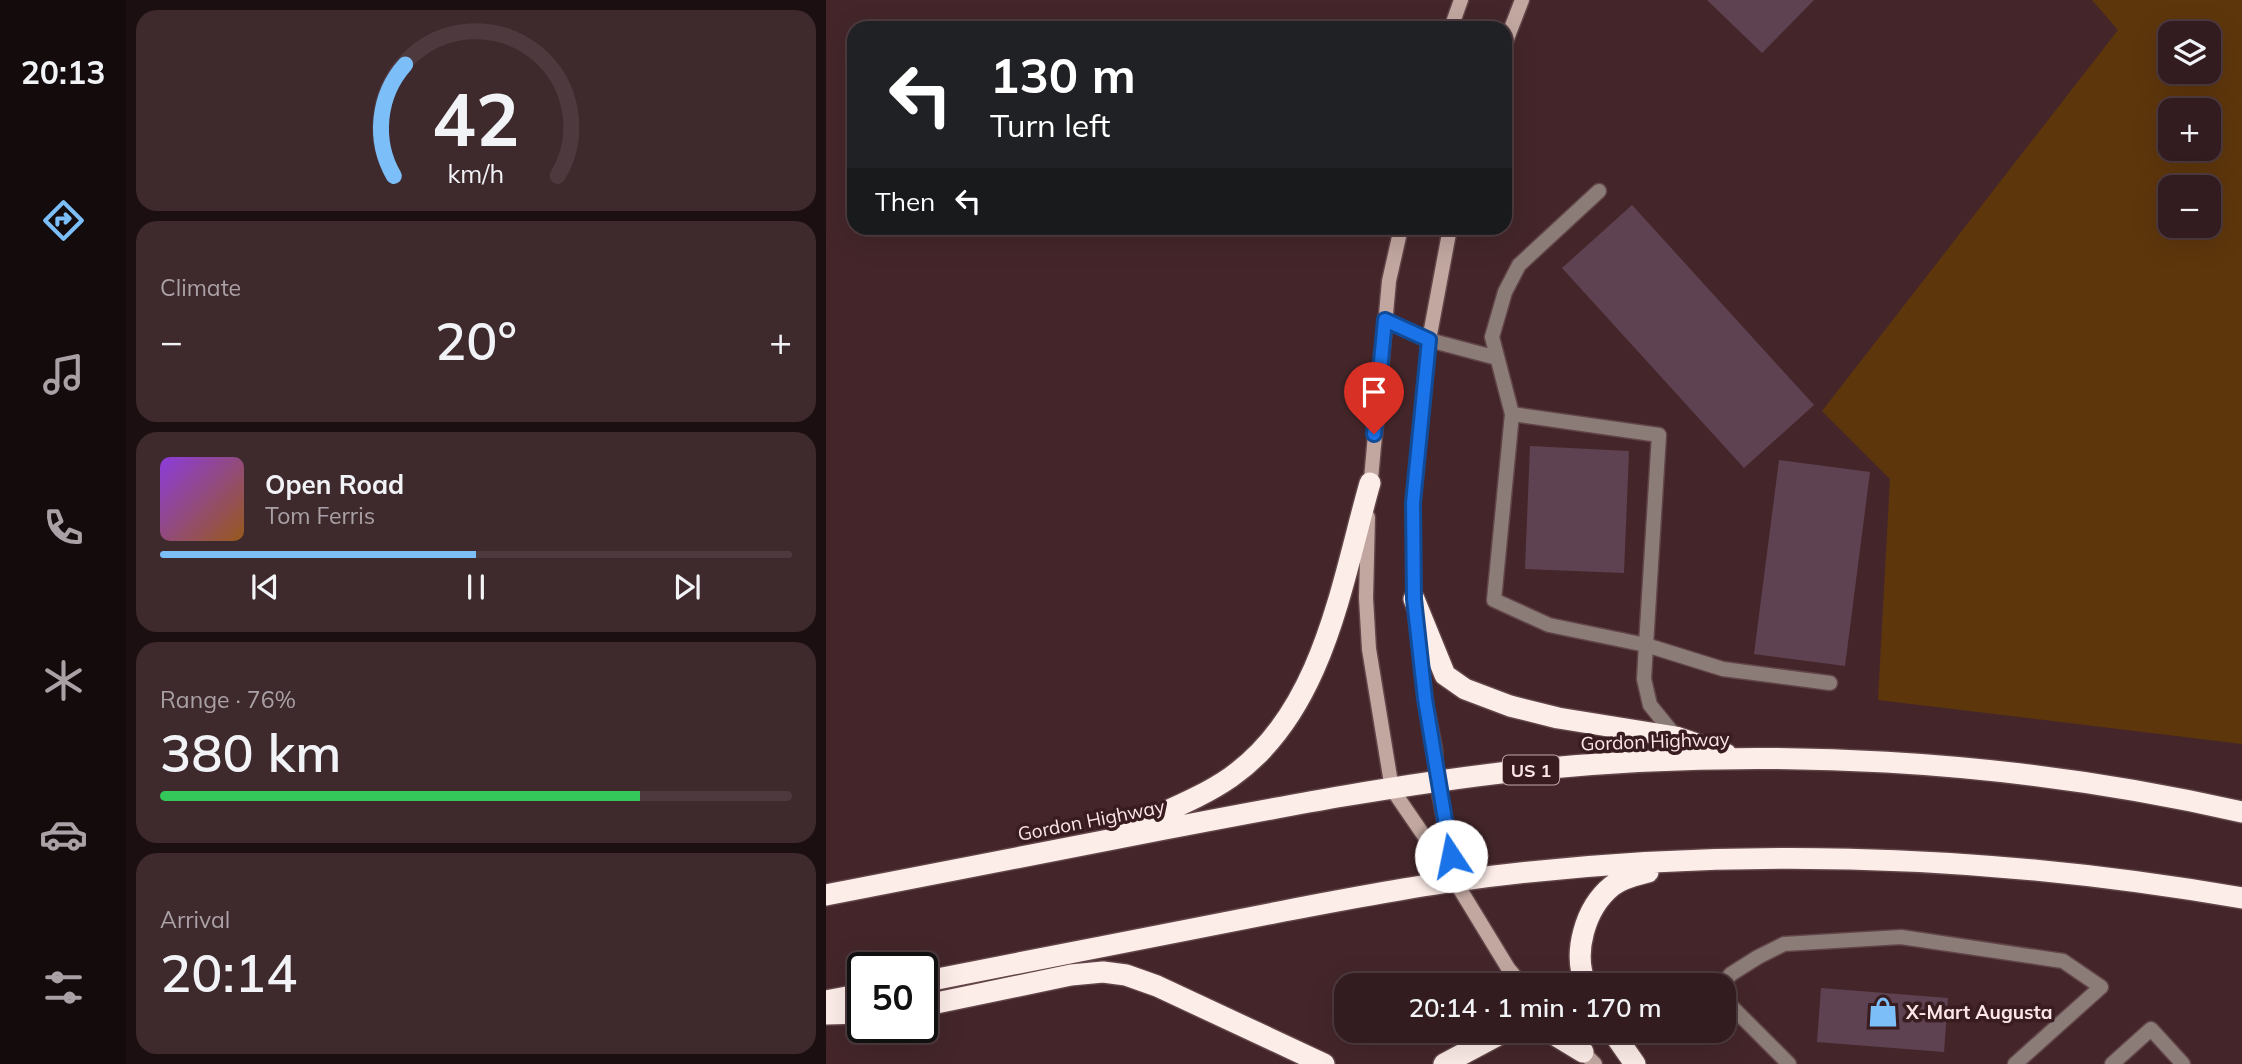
<!DOCTYPE html>
<html lang="en">
<head>
<meta charset="utf-8">
<style>
  :root { --surface:#331c20; --page:#3e292d; --text:#f1f3f6; --muted:#a9a1a5; --line:#4e3a3e; --accent:#7bbef8 }
  body { margin:0; font-family:Mulish,sans-serif; background:var(--page); color:var(--text); height:100vh; display:flex; flex-direction:column; font-size:26px; white-space:nowrap }
  * { box-sizing:border-box; margin:0 }
  p { font-size:23px; color:var(--muted) }
  .icon { flex:none; width:38px; height:38px; fill:none; stroke:currentColor; stroke-width:2; stroke-linecap:round; stroke-linejoin:round }
  .map { position:relative; flex:1; overflow:hidden }
  .panel { display:flex; flex-direction:column; gap:10px; padding:10px; background:#1c0f12; width:700px }
  .panel>* { flex:none }
  .hud { position:absolute; left:21px; top:21px; width:665px; height:214px; border-radius:21px; box-shadow:0 7px 28px #0002,0 0 0 2px var(--line); background:#202124; color:#fff; overflow:hidden }
  .buttons { position:absolute; left:1332px; top:21px; display:grid; gap:14px }
  .buttons a { display:grid; place-items:center; width:63px; height:63px; border-radius:14px; background:var(--surface); box-shadow:0 7px 28px #0002,0 0 0 2px var(--line); font-size:35px }
  .speed { position:absolute; left:21px; top:952px; display:flex; gap:14px; font-size:35px; font-weight:700; text-align:center }
  .speed>* { display:grid; place-content:center; width:91px; height:91px; border-radius:50%; background:var(--surface); box-shadow:0 7px 28px #0002,0 0 0 2px var(--line); line-height:1 }
  .speed .limit { border:4px solid #111; border-radius:10px; background:#fff; color:#111 }
  .pin { position:absolute; display:grid; place-items:center; width:60px; height:60px; color:#fff; margin:-72px -30px; border-radius:50% 50% 50% 0; rotate:-45deg; box-shadow:0 0 7px #0007 }
  .pin .icon { rotate:45deg }
  .me { position:absolute; width:77px; margin:-38px; rotate:349deg; stroke-linejoin:round; filter:drop-shadow(0 0 5px #0008) }
  .turn { display:flex; align-items:center; gap:24px; height:147px; padding:0 28px; font-size:32px }
  .turn .icon { width:91px; height:91px; stroke-width:2.5 }
  .turn b { display:block; font-size:49px; line-height:60px }
  .then { display:flex; align-items:center; height:66px; padding:0 28px; background:#0003; gap:14px; font-size:26px }
  .big { font-size:52px; font-weight:600; line-height:1.1 }
  .panel .widget { flex:1; display:flex; flex-direction:column; justify-content:center; gap:10px; min-width:0; padding:0 24px; border-radius:21px; background:var(--page) }
  .panel .dial { align-items:center; gap:0 }
  .dial svg { height:182px; overflow:visible; fill:none; stroke:var(--line); stroke-width:7; stroke-linecap:round; text-anchor:middle }
  .dial text { fill:var(--text); stroke:none }
  .song { display:flex; align-items:center; gap:21px }
  .cover { width:84px; height:84px; border-radius:10px; background:linear-gradient(135deg,hsl(270 70% 55%),hsl(30 70% 35%)) }
  .played { height:7px; border-radius:4px; background:linear-gradient(90deg,var(--accent) 50%,var(--line) 50%) }
  .keys { display:flex; justify-content:space-around; direction:ltr }
  .heat { display:flex; justify-content:space-between; align-items:center; font-size:38px; direction:ltr }
  .charge { height:10px; border-radius:5px; background:linear-gradient(90deg,#34c759 76%,var(--line) 0) }
  .trip { position:absolute; left:508px; top:973px; width:402px; height:70px; border-radius:21px; background:var(--surface); box-shadow:0 7px 28px #0002,0 0 0 2px var(--line); font-weight:600; line-height:70px; text-align:center }
  main { display:flex; flex:1; min-height:0 }
  .tabs { display:flex; flex-direction:column; width:126px; justify-content:space-around; align-items:center; background:#140b0d; color:var(--muted) }
  .tabs .icon { width:49px; height:49px }
  .tabs .on { color:var(--accent) }
  .tabs b { font-size:32px; color:var(--text) }
  .map>svg:first-child { display:block }
  .green { fill:#5e360c; fill-rule:evenodd }
  .building { fill:#5f4251 }
  .lines { fill:none; stroke-linecap:round; stroke-linejoin:round }
  .lane-casing { stroke:#614548; stroke-width:17 }
  .secondary-casing { stroke:#614548; stroke-width:17 }
  .highway-casing { stroke:#614548; stroke-width:24 }
  .lane { stroke:#8c7c78; stroke-width:14 }
  .secondary { stroke:#c1a7a0; stroke-width:14 }
  .highway { stroke:#fdede8; stroke-width:21 }
  .route-casing { stroke:#114b97; stroke-width:18 }
  .route { stroke:#1a73e8; stroke-width:12 }
  .labels { text-anchor:middle; dominant-baseline:central; stroke-width:7; stroke-linejoin:round; paint-order:stroke }
  .shield { fill:#391c20; stroke:#c1a9ab; stroke-width:2 }
  .shield-label { font-size:18px; font-weight:bold; fill:#fbe5e7 }
  .street-label { font-size:19px; fill:#fbe5e7; stroke:#391c20 }
  .poi-label { font-size:19px; font-weight:bold; fill:#fbe5e7; stroke:#391c20; text-anchor:start }
</style>
</head>
<body>
<main>
<nav class="tabs">
<b>20:13</b>
<svg class="icon on" aria-label="directions" viewBox="0 0 24 24"><path d="M12 3l9 9-9 9-9-9zM9 14v-3h6M13 9l2 2-2 2"/></svg>
<svg class="icon" aria-label="music" viewBox="0 0 24 24"><path d="M9 18V5l10-2v13"/><circle cx="6" cy="18" r="3"/><circle cx="16" cy="16" r="3"/></svg>
<svg class="icon" aria-label="phone" viewBox="0 0 24 24"><path d="M5 4h4l2 5-3 2q2 4 5 5l2-3 5 2v4C11 20 4 13 5 4z"/></svg>
<svg class="icon" aria-label="climate" viewBox="0 0 24 24"><path d="M12 3v18M4 7l16 10M4 17L20 7"/></svg>
<svg class="icon" aria-label="car" viewBox="0 0 24 24"><path d="M5 17H2v-5l4-1 3-4h7l3 4 3 1v5h-3M9 17h6M6 11h13"/><circle cx="7" cy="17" r="2"/><circle cx="17" cy="17" r="2"/></svg>
<svg class="icon" aria-label="filters" viewBox="0 0 24 24"><path d="M4 7h16M4 17h16"/><circle cx="9" cy="7" r="2"/><circle cx="15" cy="17" r="2"/></svg>
</nav>
<section class="panel">
<div class="widget dial"><svg viewBox="0 0 100 80">
<path d="M14 69A42 42 0 1 1 86 69"/>
<path d="M14 69A42 42 0 0 1 19 20" stroke="#7bbef8"/>
<text x="50" y="56" font-size="32" font-weight="700">42</text>
<text x="50" y="72" font-size="11">km/h</text>
</svg></div>
<div class="widget"><p>Climate</p>
<div class="heat"><a>−</a><b class="big">20°</b><a>+</a></div>
</div>
<div class="widget">
<div class="song"><i class="cover"></i><div><b>Open Road</b><p>Tom Ferris</p></div></div>
<div class="played"></div>
<div class="keys"><svg class="icon" aria-label="previous" viewBox="0 0 24 24"><path d="M18 5L8 12l10 7zM5 5v14"/></svg><svg class="icon" aria-label="pause" viewBox="0 0 24 24"><path d="M8 5v14M16 5v14"/></svg><svg class="icon" aria-label="next" viewBox="0 0 24 24"><path d="M6 5l10 7-10 7zM19 5v14"/></svg></div>
</div>
<div class="widget"><p>Range · 76%</p><b class="big">380 km</b><div class="charge"></div></div>
<div class="widget"><p>Arrival</p><b class="big">20:14</b></div>
</section>
<div class="map">
<svg width="1416" height="1064" viewBox="0 0 1416 1064">
  <rect width="100%" height="100%" fill="#44262a"/>
  <path class="green" d="M1266,0H1416V744L1052,700L1064,479L996,411L1292,30ZM1344,33H1382V72H1344ZM1344,110H1382V149H1344ZM1344,187H1382V226H1344Z"/>
  <path class="building" d="M881,0H988L936,53Z
    M806,205L988,405L918,468L736,268Z
    M704,446L803,451L798,573L699,569Z
    M953,460L1044,472L1019,666L928,654Z
    M995,988L1122,998L1118,1052L991,1042Z"/>
  <g class="lines">
    <g class="lane-casing">
      <path id="lane" d="M559,320L603,340L671,358
        M686,414L666,337L679,292L693,265L773,191
        M850,737L824,705L818,679L820,645L833,435L686,414L668,600L723,625L820,645L897,669L1004,683
        M896,985L905,974L932,957L958,944L1075,937L1237,961L1275,987L1189,1064
        M898,999L963,1064
        M1286,1064L1325,1029L1357,1064"/>
    </g>
    <g class="secondary-casing">
      <path id="secondary" d="M625,28L635,0
        M679,44L696,0
        M624,228L603,340L587,503L588,599L599,699L609,749L611,783L629,876
        M544,490L563,281L575,228
        M542,517L540,598L543,649L566,789L629,881L682,968L696,985
        M752,1047L769,1064"/>
    </g>
    <g class="highway-casing">
      <path id="highway" d="M588,599L619,675L639,689L684,706L732,718L850,737L900,754
        M304,828C337,812 375,798 405,777C497,712 515,585 544,483
        M0,895C113,873 226,851 339,829C459,806 579,783 701,770C938,746 1184,759 1416,812
        M96,982C217,959 337,934 458,911C515,900 572,889 629,881C890,845 1157,853 1416,898
        M760,985C746,953 759,908 786,886C796,878 810,875 822,872
        M0,1001L37,994
        M96,1006L245,975L277,972L300,975L331,986L498,1064
        M0,1014L37,1013
        M712,1031L724,1032L757,1052
        M786,1031L809,1064
        M618,1064L678,1032L697,1031"/>
    </g>
    <use href="#lane" class="lane"/>
    <use href="#secondary" class="secondary"/>
    <use href="#highway" class="highway"/>
  </g>
  <g class="lines">
    <g class="route-casing">
      <path id="route" d="M548,434L559,320L603,340L587,503L588,599L599,699L625,856"/>
    </g>
    <use href="#route" class="route"/>
  </g>
  <defs>
    <g id="shop-bare" transform="scale(2.415)"><path d="M-5-2.5h2.3a2.7 3.5 0 0 1 5.4 0H5L5.5 6h-11ZM-1.5-2.5h3a1.5 2.3 0 0 0-3 0Z" fill="#7bbef8" stroke="#391c20" stroke-width="2.5" paint-order="stroke"/></g>
  </defs>
  <g fill-rule="evenodd">
    <use href="#shop-bare" x="1057" y="1012"/>
  </g>
  <g class="labels">
    <rect class="shield" x="677" y="755.5" width="56" height="29" rx="5"/>
    <g class="shield-label">
      <text x="705" y="770">US 1</text>
    </g>
    <g class="street-label">
      <text transform="translate(829 741) rotate(-2)">Gordon Highway</text>
      <text transform="translate(265 820) rotate(-11)">Gordon Highway</text>
    </g>
    <g class="poi-label">
      <text x="1080" y="1012">X-Mart Augusta</text>
    </g>
  </g>
</svg>
<div class="buttons">
<a><svg class="icon" aria-label="layers" viewBox="0 0 24 24"><path d="M12 4l9 5-9 5-9-5zM3 14l9 5 9-5"/></svg></a>
<a>+</a>
<a>−</a>
</div>
<div class="speed"><div class="limit">50</div></div>
<div class="pin" style="left:548px;top:434px;background:#d93025"><svg class="icon" aria-label="arrive" viewBox="0 0 24 24"><path d="M6 21V4h12l-3 4 3 4H6"/></svg></div>
<svg class="me" style="left:625px;top:856px" viewBox="-20 -20 40 40"><circle r="19" fill="#fff"/><path d="M0-13L10 11 0 6-10 11z" fill="#1a73e8"/></svg>
<div class="trip">20:14 · 1 min · 170 m</div>
<div class="hud">
<div class="turn"><svg class="icon" aria-label="left" viewBox="0 0 24 24"><path d="M17 20v-9H6M10 6l-5 5 5 5"/></svg><div><b>130 m</b>Turn left</div></div>
<div class="then">Then<svg class="icon" aria-label="left" viewBox="0 0 24 24"><path d="M17 20v-9H6M10 6l-5 5 5 5"/></svg></div>
</div>
</div>
</main>
</body>
</html>
